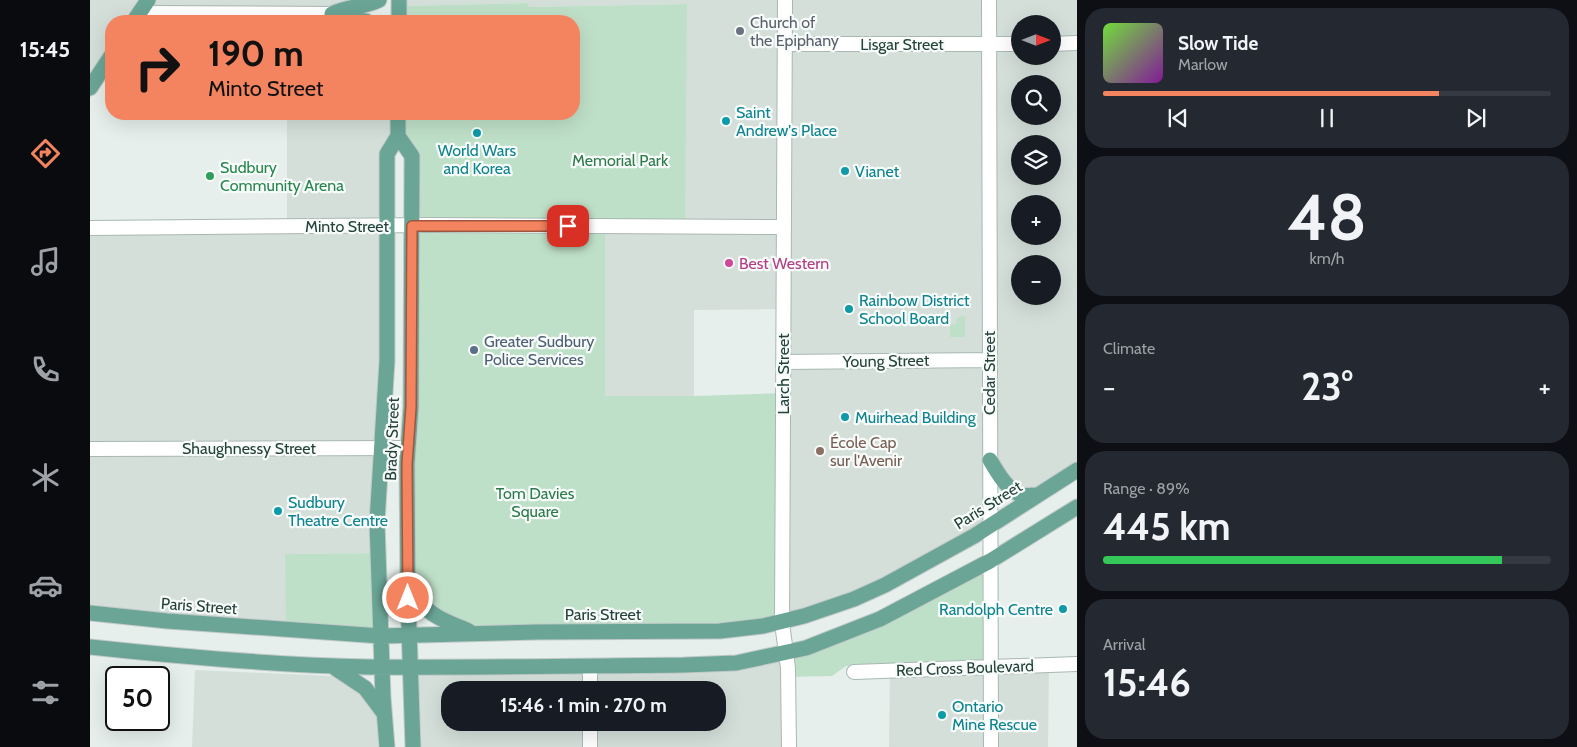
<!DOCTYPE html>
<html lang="en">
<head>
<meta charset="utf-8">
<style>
  :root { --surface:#171b24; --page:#242831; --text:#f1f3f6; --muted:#9ea1a6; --line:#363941; --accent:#f4845f }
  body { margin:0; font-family:Cabin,sans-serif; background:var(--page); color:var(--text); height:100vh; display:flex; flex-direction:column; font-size:19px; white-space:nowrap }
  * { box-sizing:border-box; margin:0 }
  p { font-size:16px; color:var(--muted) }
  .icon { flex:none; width:28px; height:28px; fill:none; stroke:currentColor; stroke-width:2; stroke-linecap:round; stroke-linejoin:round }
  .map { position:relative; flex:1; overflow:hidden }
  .side { display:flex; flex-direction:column; gap:8px; padding:8px; background:#0d0f14; width:500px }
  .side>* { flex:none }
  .hud { position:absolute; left:15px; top:15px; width:475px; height:105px; border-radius:20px; box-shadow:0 5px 20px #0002; background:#f4845f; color:#111; overflow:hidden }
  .needle { width:32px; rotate:90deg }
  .buttons { position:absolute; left:921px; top:15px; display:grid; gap:10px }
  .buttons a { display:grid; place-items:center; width:50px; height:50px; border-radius:50%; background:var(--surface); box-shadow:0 5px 20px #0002; font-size:25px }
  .speed { position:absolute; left:15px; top:666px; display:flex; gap:10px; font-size:25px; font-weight:700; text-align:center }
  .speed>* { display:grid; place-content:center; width:65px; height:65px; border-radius:50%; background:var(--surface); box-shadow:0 5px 20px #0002; line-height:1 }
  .speed .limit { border:2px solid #111; border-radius:8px; background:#fff; color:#111 }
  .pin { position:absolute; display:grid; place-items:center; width:42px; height:42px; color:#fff; margin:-21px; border-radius:10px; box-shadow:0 2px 8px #0006 }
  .me { position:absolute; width:55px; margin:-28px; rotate:0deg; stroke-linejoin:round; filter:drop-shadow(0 0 4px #0008) }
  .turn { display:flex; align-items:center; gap:18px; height:105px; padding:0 20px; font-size:22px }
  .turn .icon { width:65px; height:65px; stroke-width:2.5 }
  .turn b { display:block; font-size:35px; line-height:42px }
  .big { font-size:38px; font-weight:700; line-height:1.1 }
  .side .tile { flex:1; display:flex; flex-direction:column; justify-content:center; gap:8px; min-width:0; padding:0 18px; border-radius:20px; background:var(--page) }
  .side .dial { align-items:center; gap:0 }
  .dial b { font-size:65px; line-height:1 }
  .song { display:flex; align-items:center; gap:15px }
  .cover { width:60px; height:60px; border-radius:8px; background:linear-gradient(135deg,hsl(100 70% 55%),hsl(290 70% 35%)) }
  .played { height:5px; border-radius:2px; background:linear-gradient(90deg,var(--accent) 75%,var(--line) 75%) }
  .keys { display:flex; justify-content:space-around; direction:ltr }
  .heat { display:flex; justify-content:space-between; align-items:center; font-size:28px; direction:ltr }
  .charge { height:8px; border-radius:4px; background:linear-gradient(90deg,#34c759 89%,var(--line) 0) }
  .trip { position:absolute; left:351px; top:681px; width:285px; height:50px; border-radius:20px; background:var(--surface); box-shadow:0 5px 20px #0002; font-weight:700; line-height:50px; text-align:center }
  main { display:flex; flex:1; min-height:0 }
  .tab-bar { display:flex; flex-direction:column; width:90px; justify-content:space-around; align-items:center; background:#090b0e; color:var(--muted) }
  .tab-bar .icon { width:35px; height:35px }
  .tab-bar .on { color:var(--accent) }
  .tab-bar b { font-size:22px; color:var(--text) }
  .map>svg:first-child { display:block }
  .built { fill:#d4dfda; fill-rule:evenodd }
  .green { fill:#bfe0c8 }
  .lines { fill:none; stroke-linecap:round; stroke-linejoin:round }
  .minor-casing { stroke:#a8b8b2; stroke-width:16 }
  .major-casing { stroke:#c2cac8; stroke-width:17 }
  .minor { stroke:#fff; stroke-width:14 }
  .major { stroke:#6aa596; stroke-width:15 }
  .route-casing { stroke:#9f563e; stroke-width:12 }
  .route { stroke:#f4845f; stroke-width:9 }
  .worship-dot { fill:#6b7280; stroke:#f7fbf9; stroke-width:2 }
  .culture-dot { fill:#0f9aa8; stroke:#f7fbf9; stroke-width:2 }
  .leisure-dot { fill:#2e9e5b; stroke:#f7fbf9; stroke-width:2 }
  .hotel-dot { fill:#d1479c; stroke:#f7fbf9; stroke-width:2 }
  .service-dot { fill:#5c6f8a; stroke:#f7fbf9; stroke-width:2 }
  .education-dot { fill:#8d6e63; stroke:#f7fbf9; stroke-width:2 }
  .labels { text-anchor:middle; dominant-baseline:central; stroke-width:4.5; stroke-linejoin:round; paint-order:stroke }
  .worship-label { font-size:16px; fill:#5b616d; stroke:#f7fbf9; text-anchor:start }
  .street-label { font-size:16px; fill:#24423a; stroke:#f7fbf9 }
  .culture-label { font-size:16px; fill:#0d838f; stroke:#f7fbf9; text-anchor:start }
  .park-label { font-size:16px; fill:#2d7a4b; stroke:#f7fbf9 }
  .leisure-label { font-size:16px; fill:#27864d; stroke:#f7fbf9; text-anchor:start }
  .hotel-label { font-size:16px; fill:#b23c85; stroke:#f7fbf9; text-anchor:start }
  .service-label { font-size:16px; fill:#4e5e75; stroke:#f7fbf9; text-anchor:start }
  .education-label { font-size:16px; fill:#785e54; stroke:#f7fbf9; text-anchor:start }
</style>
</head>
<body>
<main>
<nav class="tab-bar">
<b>15:45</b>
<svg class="icon on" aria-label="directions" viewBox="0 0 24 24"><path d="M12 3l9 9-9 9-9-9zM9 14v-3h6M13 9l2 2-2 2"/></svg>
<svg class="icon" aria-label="music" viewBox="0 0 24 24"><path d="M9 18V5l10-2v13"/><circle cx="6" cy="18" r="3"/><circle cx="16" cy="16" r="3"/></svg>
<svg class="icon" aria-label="phone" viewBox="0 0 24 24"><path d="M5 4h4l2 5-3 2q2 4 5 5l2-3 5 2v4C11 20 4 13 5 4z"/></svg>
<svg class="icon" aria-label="climate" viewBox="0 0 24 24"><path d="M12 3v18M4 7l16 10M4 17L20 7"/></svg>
<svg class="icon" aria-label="car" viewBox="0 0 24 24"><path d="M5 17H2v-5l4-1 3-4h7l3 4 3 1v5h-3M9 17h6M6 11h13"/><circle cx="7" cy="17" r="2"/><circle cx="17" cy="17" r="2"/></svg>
<svg class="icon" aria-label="filters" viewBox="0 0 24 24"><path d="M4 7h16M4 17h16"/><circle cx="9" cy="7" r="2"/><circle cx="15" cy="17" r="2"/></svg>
</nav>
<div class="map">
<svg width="987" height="747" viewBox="0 0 987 747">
  <rect width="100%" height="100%" fill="#e6efeb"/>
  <path class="built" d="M0,0H287L267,7L273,21H197V15L50,14L46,21H21V58L0,90Z
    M310,0H987V469L947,494H931L902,460L901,524L795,584L693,621L694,309L604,310V396H515L514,225L597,4L438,7V3L310,6ZM930,24H962V56H930ZM930,84H962V116H930ZM930,144H962V176H930ZM930,204H962V236H930ZM930,264H962V296H930Z
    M197,114H309L296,154L287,553L196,554V628L0,612V229L197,228Z
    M695,653L697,747H324L320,668L595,666ZM360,690H628V722H360Z
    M959,663L958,747H799L800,666Z
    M105,670L241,676L261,681L284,700L296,747H102Z"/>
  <path class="green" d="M438,3V7L597,4L595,226H515V396H604L694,393L693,621L386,632L347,616L318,579L323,156L309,136V114H484V21H310V6Z
    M875,316V337H860V325L866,324L867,317Z
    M287,553L290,635L196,628L195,554Z
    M899,563V666H756L742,676L698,677L695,654Z"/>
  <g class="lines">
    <g class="minor-casing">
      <path id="minor" d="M695,0L692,623L698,668L699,747
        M899,0L901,747
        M50,13L242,14
        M694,44H930
        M962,44L987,43
        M0,228L339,225L693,227
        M694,362L899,360
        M0,449L318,448
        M500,666V690
        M764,672L987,664
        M500,747V722"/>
    </g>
    <g class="major-casing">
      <path id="major" d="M44,21L58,0
        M276,21L250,19L242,14C256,6 273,8 289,0
        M309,21V0
        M0,88L21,56
        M308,136L322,156L321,407L317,464L318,598L323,747
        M900,460C907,472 917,490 931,495C936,496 942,495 948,495
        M318,581C322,588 326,596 330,602C341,617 363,624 379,631
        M0,613L77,621L291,636L447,632L630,631L673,626L714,616L764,599L795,585L884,536L987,470
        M0,647C93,657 186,665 279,667C384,668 489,666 594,665L646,663L716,648L790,619L900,561L987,507
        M242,666L275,688L293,712
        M297,747L293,697L287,522L297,361V154L308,136V114"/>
    </g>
    <use href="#minor" class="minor"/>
    <use href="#major" class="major"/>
  </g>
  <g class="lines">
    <g class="route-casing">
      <path id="route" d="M318,598L317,464L321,407L322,226H478"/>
    </g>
    <use href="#route" class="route"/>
  </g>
  <circle class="worship-dot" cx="650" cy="31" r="5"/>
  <g class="culture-dot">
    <circle cx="636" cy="121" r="5"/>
    <circle cx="387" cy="133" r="5"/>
    <circle cx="755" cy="171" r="5"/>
    <circle cx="759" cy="309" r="5"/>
    <circle cx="755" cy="417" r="5"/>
    <circle cx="188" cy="511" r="5"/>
    <circle cx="973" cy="609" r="5"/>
    <circle cx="852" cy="715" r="5"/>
  </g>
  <circle class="leisure-dot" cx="120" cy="176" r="5"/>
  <circle class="hotel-dot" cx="639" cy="263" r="5"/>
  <circle class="service-dot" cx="384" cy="350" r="5"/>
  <circle class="education-dot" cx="730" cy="451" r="5"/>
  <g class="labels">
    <g class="worship-label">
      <text x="660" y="22">Church of<tspan x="660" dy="18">the Epiphany</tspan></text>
    </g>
    <g class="street-label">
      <text x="812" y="44">Lisgar Street</text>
      <text x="257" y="226">Minto Street</text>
      <text transform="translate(796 361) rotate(-1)">Young Street</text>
      <text transform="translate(899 373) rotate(-90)">Cedar Street</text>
      <text transform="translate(693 374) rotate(-90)">Larch Street</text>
      <text transform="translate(302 439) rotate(-88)">Brady Street</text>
      <text x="159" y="448">Shaughnessy Street</text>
      <text transform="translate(898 505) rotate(-32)">Paris Street</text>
      <text transform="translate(109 606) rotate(4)">Paris Street</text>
      <text x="513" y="614">Paris Street</text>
      <text transform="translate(875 668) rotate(-2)">Red Cross Boulevard</text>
    </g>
    <g class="culture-label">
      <text x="646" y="112">Saint<tspan x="646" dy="18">Andrew's Place</tspan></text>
      <text x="387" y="150" text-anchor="middle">World Wars<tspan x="387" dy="18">and Korea</tspan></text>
      <text x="765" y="171">Vianet</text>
      <text x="769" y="300">Rainbow District<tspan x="769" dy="18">School Board</tspan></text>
      <text x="765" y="417">Muirhead Building</text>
      <text x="198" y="502">Sudbury<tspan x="198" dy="18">Theatre Centre</tspan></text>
      <text x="963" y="609" text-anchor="end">Randolph Centre</text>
      <text x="862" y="706">Ontario<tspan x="862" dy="18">Mine Rescue</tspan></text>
    </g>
    <g class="park-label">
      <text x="530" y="160">Memorial Park</text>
      <text x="445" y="493">Tom Davies<tspan x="445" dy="18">Square</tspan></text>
    </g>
    <g class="leisure-label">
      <text x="130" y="167">Sudbury<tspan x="130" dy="18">Community Arena</tspan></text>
    </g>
    <g class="hotel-label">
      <text x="649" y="263">Best Western</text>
    </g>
    <g class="service-label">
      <text x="394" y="341">Greater Sudbury<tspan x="394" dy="18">Police Services</tspan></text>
    </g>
    <g class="education-label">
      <text x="740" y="442">École Cap<tspan x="740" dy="18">sur l'Avenir</tspan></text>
    </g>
  </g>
</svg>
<div class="buttons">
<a><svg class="needle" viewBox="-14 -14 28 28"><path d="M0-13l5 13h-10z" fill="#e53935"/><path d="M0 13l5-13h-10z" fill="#9ea1a6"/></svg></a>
<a><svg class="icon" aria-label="search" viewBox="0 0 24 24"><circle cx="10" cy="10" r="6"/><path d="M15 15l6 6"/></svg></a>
<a><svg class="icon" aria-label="layers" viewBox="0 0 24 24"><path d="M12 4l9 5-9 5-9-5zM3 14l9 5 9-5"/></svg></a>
<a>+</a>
<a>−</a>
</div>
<div class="speed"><div class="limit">50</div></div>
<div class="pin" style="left:478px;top:226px;background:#d93025"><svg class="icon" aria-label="arrive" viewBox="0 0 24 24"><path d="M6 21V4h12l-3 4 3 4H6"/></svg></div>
<svg class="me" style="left:318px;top:598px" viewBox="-20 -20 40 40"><circle r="17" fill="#f4845f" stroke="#fff" stroke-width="3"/><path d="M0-11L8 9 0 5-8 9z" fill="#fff"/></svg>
<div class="trip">15:46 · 1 min · 270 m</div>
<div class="hud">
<div class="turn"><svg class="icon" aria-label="right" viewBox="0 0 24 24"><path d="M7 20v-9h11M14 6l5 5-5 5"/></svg><div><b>190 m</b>Minto Street</div></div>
</div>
</div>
<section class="side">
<div class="tile">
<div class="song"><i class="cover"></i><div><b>Slow Tide</b><p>Marlow</p></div></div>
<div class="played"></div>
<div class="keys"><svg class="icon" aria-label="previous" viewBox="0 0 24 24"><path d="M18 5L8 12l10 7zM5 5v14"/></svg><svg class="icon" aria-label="pause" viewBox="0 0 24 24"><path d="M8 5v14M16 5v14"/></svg><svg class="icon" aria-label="next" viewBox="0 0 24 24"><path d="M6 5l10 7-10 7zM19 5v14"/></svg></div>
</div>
<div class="tile dial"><b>48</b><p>km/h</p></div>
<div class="tile"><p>Climate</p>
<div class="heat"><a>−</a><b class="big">23°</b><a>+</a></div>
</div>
<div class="tile"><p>Range · 89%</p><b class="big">445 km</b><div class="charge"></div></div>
<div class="tile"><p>Arrival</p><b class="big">15:46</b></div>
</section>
</main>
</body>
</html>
